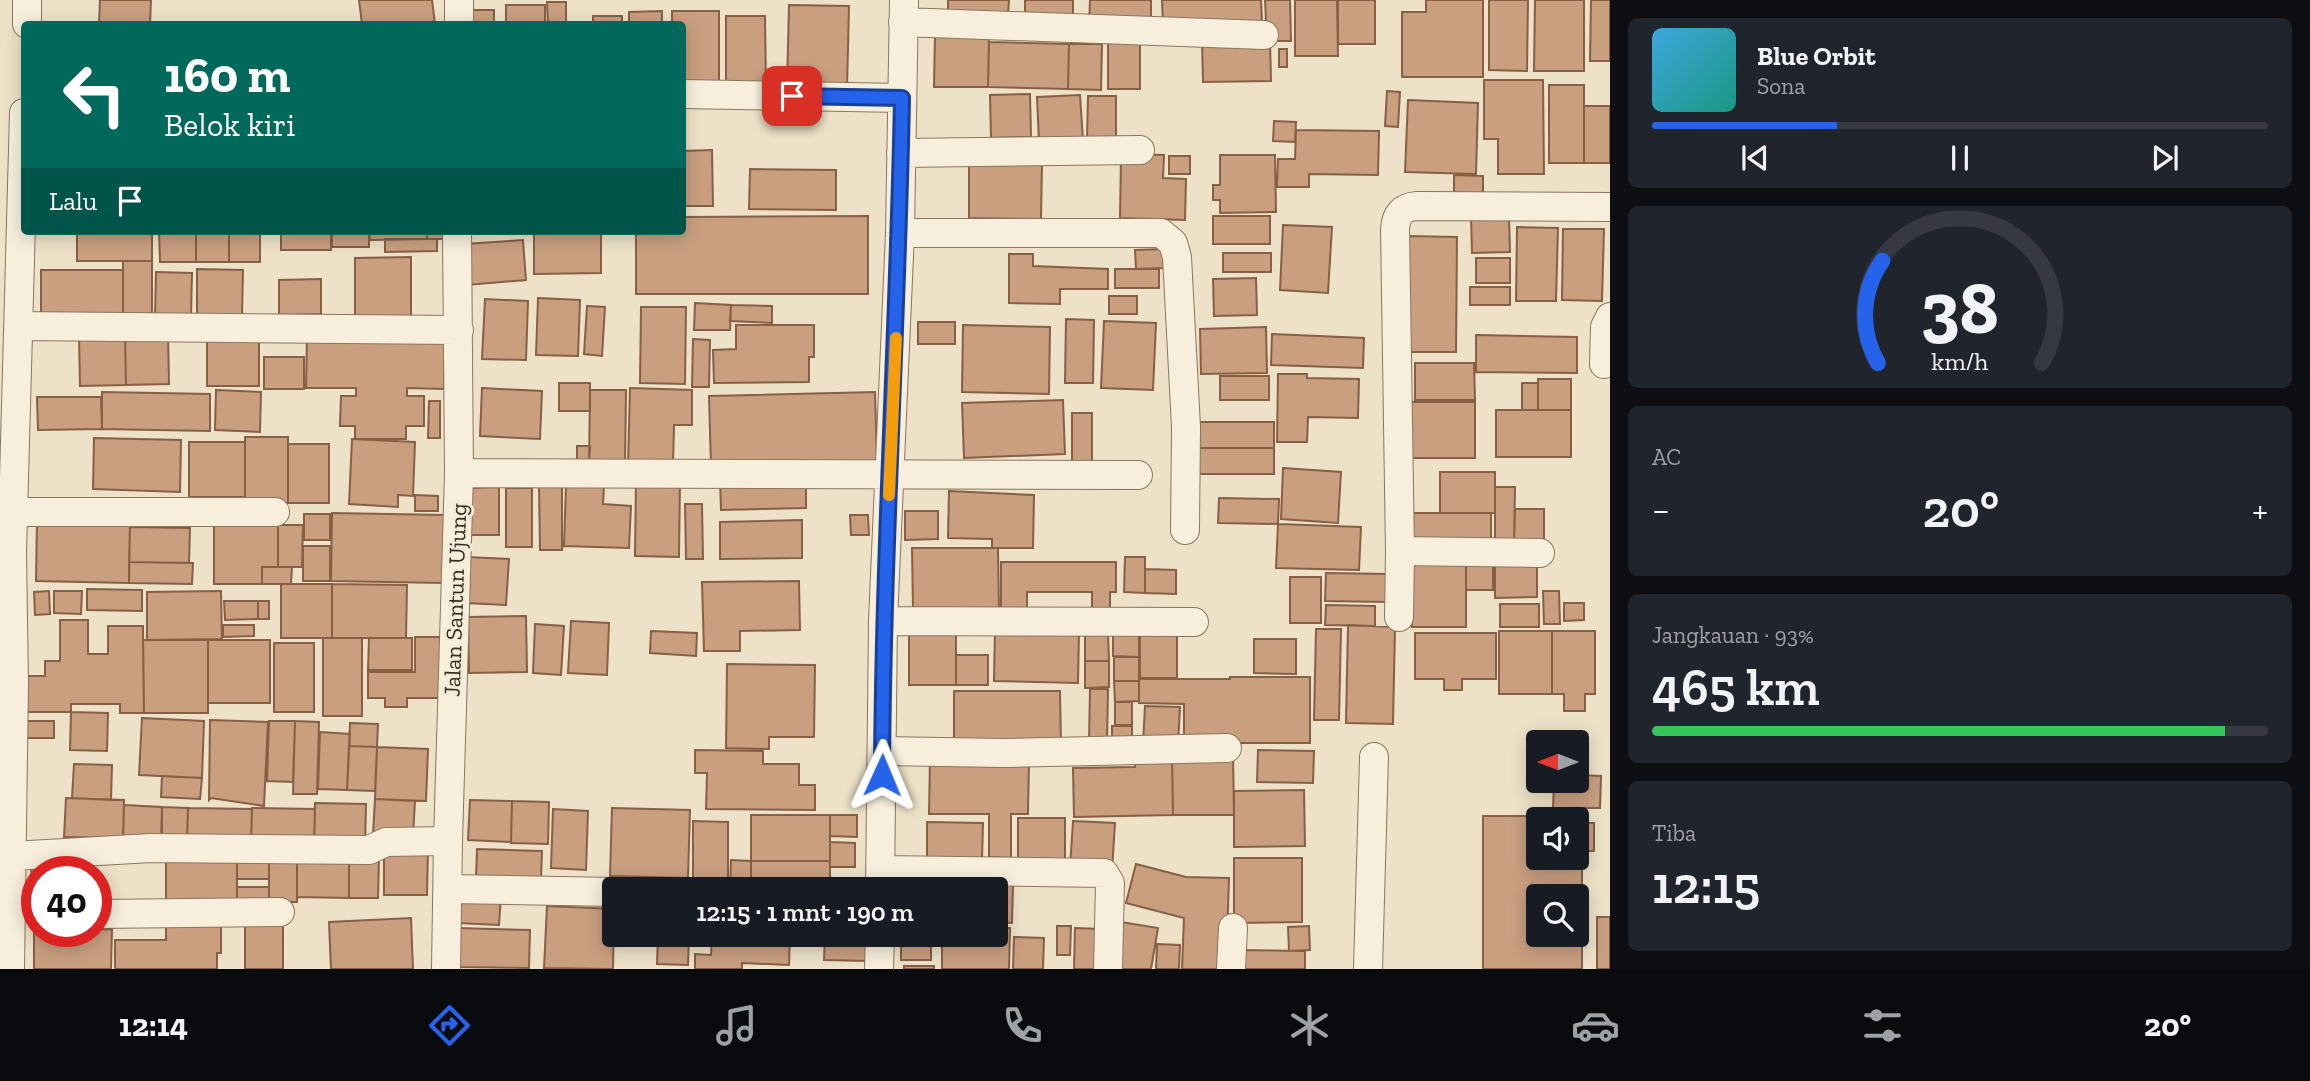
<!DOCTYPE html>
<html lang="id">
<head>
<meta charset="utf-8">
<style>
  :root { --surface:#171b24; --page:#20242c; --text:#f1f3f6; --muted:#9ea1a6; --line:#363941; --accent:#2563eb }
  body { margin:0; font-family:"Zilla Slab",serif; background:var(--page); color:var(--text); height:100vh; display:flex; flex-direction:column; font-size:26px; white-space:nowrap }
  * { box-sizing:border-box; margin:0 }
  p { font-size:23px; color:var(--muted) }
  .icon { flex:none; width:38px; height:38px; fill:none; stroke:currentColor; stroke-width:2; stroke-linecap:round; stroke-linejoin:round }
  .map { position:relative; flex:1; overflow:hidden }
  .side { display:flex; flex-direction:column; gap:18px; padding:18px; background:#0d0f14; width:700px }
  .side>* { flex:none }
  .guide { position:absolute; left:21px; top:21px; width:665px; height:214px; border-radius:7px; box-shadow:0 4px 18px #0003; background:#00695c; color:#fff; overflow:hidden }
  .needle { width:46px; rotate:270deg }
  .fabs { position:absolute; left:1526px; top:730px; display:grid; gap:14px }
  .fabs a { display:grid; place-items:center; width:63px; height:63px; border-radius:7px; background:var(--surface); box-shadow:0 4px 18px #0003; font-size:35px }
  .speed { position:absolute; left:21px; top:856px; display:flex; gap:14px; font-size:35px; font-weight:700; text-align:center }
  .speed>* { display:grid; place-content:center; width:91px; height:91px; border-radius:50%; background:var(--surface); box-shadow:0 4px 18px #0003; line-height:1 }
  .speed .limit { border:10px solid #d22; background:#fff; color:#111 }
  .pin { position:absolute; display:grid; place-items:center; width:60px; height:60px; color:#fff; margin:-30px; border-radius:14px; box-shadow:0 4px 10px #0006 }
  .me { position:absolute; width:77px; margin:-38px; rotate:1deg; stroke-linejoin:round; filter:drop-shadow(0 0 5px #0008) }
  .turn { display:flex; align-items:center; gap:24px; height:147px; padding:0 28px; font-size:32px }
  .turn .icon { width:91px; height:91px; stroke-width:2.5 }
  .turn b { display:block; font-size:49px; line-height:60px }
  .then { display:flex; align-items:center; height:66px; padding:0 28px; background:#0003; gap:14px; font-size:26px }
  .big { font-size:52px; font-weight:600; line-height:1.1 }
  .side .card { flex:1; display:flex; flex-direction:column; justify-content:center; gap:10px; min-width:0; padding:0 24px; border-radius:10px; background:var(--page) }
  .side .dial { align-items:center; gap:0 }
  .dial svg { height:182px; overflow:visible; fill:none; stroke:var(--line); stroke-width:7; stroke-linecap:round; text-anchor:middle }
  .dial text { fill:var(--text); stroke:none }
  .song { display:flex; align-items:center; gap:21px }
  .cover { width:84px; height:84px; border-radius:10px; background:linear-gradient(135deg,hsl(200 70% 55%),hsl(170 70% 35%)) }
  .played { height:7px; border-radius:4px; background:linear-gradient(90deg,var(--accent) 30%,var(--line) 30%) }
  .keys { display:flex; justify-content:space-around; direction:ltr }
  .heat { display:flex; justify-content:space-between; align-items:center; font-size:38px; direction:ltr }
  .charge { height:10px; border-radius:5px; background:linear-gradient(90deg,#34c759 93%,var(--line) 0) }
  .trip { position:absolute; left:602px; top:877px; width:406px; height:70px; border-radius:7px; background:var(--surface); box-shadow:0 4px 18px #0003; font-weight:600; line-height:70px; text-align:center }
  .tabs { display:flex; height:112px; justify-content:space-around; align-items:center; background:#090b0e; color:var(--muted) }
  .tabs .icon { width:49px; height:49px }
  .tabs .on { color:var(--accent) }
  .tabs b { font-size:32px; color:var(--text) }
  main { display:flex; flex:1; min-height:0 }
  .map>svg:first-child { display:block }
  .building { fill:#c99f80; stroke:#865f45; stroke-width:2; fill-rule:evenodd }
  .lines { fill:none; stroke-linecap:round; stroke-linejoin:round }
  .minor-casing { stroke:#88755e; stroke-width:30 }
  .minor { stroke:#f7efdc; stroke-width:28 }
  .route-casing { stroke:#184099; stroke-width:18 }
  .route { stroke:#2563eb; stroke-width:12 }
  .slow { stroke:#f59e0b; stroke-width:12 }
  .labels { text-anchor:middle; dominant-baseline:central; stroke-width:6; stroke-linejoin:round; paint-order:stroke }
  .street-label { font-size:23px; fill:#392d21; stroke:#f4ecd8 }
</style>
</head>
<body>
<main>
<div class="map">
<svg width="1610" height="969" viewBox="0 0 1610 969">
  <rect width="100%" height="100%" fill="#ede2c8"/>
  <path class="building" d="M100,0H151L150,24H99Z
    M359,0H432L435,24H362Z
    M948,0H1009L1008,14L948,11Z
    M1025,0H1073V14H1025Z
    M1090,0H1151V27H1089Z
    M1162,0H1261L1262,21L1163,25Z
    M1265,0H1290L1291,41H1267Z
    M1295,0H1337L1338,56H1295Z
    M1338,0H1375V44H1338Z
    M1426,0H1483V77H1402V12H1426Z
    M1489,0H1528L1527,71L1489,70Z
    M1535,0H1584V71H1534Z
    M1591,0H1610V61H1590Z
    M547,2H566V24H548Z
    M506,5H545V24H506Z
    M789,5L849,6L847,89L787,88Z
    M466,10H494V24H466Z
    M662,11V24H629V12Z
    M672,11H719V84H682V24H672Z
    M593,16H622V24H593Z
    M726,16H765L766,85H726Z
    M935,34L989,35L988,87H934Z
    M1108,39H1140V89H1108Z
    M1270,41L1271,81L1203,82L1202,42Z
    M989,42L1069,44L1068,89L988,87Z
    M1069,44H1102L1101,90L1068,89Z
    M1279,49H1287V67H1279Z
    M1484,80H1543L1544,174H1498V139H1484Z
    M1549,85H1584V163H1549Z
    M1387,91L1400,92L1398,127L1385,126Z
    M1030,94L1031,137L991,138L990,95Z
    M1080,95L1083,140L1039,142L1037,97Z
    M1088,96H1116V140H1087Z
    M1408,100L1478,103L1476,174L1405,172Z
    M1584,106H1610V163H1584Z
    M1274,121L1296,122L1295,142L1273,141Z
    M1296,130L1379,131L1378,175L1309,174V187H1277L1278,159H1295Z
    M712,150L713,206H682V151Z
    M1121,154L1164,155L1163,178L1186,179L1185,220L1120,218Z
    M1220,155H1275L1276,212L1220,213V200H1213V185H1220Z
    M1169,156H1190V174H1169Z
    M969,163H1042L1041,219L969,218Z
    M750,169L836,170V210L749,209Z
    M1454,175L1483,176V194L1454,193Z
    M1471,215H1509L1510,252L1472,253Z
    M868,216V294H636V231H682V217Z
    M1213,216H1270V244H1213Z
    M1283,225L1332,227L1328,293L1280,290Z
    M1517,227L1558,228L1556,301H1516Z
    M1563,229H1604L1602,301L1562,300Z
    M77,231H152V261H77Z
    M159,231H196V262H160Z
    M196,231H229V262H196Z
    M229,231H260V262H229Z
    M281,231H331V250H281Z
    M332,231H369V247H332Z
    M369,231H427V239L370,240Z
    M427,231H448V239H427Z
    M534,231H601V273L534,274Z
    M1406,236L1457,237L1456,352H1404Z
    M385,239H437V251L385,252Z
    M523,240L526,280L467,285L464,244Z
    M1165,249L1166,268L1136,269L1135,250Z
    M1223,253H1271V272H1223Z
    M1009,254H1033V266L1108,269V289H1060V304L1009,303Z
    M411,257V318H355V258Z
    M1476,258H1510V283H1476Z
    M123,261H152V321H123Z
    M197,269L243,270L242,316H197Z
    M1115,269H1159V288H1115Z
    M41,270H123V321H41Z
    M156,272L192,273L191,316L155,315Z
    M1256,278L1257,315L1214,316L1213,279Z
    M321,279V314L279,315V280Z
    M1470,287H1510V305H1470Z
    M1109,296H1137V314H1109Z
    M538,298L580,300L578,356L536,355Z
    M485,299L528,301L526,360L482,359Z
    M695,303L731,305L730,330H694Z
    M731,305L772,306V323L730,321Z
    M587,306L605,307L602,356L584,354Z
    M641,307H686L685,384L640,383Z
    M1066,319L1094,320L1093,383H1065Z
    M1104,321L1156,323L1153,390L1101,388Z
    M918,322H955V344H918Z
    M736,325H814V357H809V382L714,383L713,350L736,349Z
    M963,325L1050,327L1049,394L962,392Z
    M1266,327L1267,373L1201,374L1200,329Z
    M125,334H168L169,384L126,385Z
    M125,334L126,385L80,386L79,335Z
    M1272,334L1364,338L1363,368L1271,365Z
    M1476,335L1577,337V373L1476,372Z
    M207,338H259V386H207Z
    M307,338H444V389L407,388V396H424V426H406V439H355V426H340L341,396H356V388H306Z
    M693,339L710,340L709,387H692Z
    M264,357H304V389H264Z
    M1415,363H1474L1475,400H1415Z
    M1278,374H1307V378L1359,379L1358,418L1308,417L1307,442H1277Z
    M1220,376H1269V400H1220Z
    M1538,379H1571V410H1538Z
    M559,383H590V411H559Z
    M1522,383H1538V410H1522Z
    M482,388L542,391L540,439L480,436Z
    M630,388L692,390V425H674L673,467L628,466Z
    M216,390L261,392L260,432L215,430Z
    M590,390H626L625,466H589Z
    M102,392L210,394V431L102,429Z
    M875,392L877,462L711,466L709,396Z
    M37,397H101L102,429L38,430Z
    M1063,400L1065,454L964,458L962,403Z
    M429,401H440V438H428Z
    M1408,402H1475V458H1408Z
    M1496,410H1571V457H1496Z
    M1072,413H1092V465H1072Z
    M1199,422H1274V448H1199Z
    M245,437H288V503H245Z
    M94,438L181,440L180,492L93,489Z
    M352,439L415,442L413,496L398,495V507L349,504Z
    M189,442H245V497H189Z
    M288,444H329V503H288Z
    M577,446H590L589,466H577Z
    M1199,448H1274V474H1199Z
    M1283,468L1341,472L1338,523L1281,519Z
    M1440,472H1495V513H1440Z
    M806,477V508L721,510L720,480Z
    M636,480L680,481L679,557L635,556Z
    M562,483V550H540L539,484Z
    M566,484L604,486L603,504L631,506L629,548L564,546Z
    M499,487V535H471L470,488Z
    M1495,487H1515L1514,542H1495Z
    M506,488H532V547H506Z
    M949,491L1034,495L1033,548H992V539L948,538Z
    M415,495L438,496V511H415Z
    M1219,498L1279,499L1278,524L1218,523Z
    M685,504H702L703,559H686Z
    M1515,509H1544V542H1514Z
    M905,511H938V539L905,540Z
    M332,513L445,515L444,583L331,581Z
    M1409,513H1491V541H1409Z
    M304,514H330V540H304Z
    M850,515H868L869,535H851Z
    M214,516H278V567H262V584H214Z
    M37,518L130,519L129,583L36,581Z
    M802,520V558L720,559V522Z
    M1278,524L1361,527L1359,570L1276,568Z
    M278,525H303L302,567H278Z
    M130,527L190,528L189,563L129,562Z
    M303,546H330V581H303Z
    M912,548H998L999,610L913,611Z
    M1412,555H1466V627H1412Z
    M467,557L509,559L506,605L465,603Z
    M1125,557H1145V593L1124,592Z
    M1537,558V597L1495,598V559Z
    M1466,559L1493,560V590H1466Z
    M129,562L193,563L192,584L129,583Z
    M1001,562H1116V592H1110V613H1092V592H1027V613H1001Z
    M262,567H292L291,584H262Z
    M1145,569L1176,570V594L1145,593Z
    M1326,573L1388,574V602L1325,601Z
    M1290,577H1321V623H1290Z
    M799,581L800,630L740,631V651H704L702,582Z
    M281,584H332V638H281Z
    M332,584L407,585L406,638H332Z
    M87,589L142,590V611L87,610Z
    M49,591L50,614L35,615L34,592Z
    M54,591H82L81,614L54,613Z
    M221,591L222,639L147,640V592Z
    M1543,591H1559L1560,624H1544Z
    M224,601H258V619L225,620Z
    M258,601H269V619H258Z
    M1564,603H1584V620L1564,621Z
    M1500,604H1539V627H1500Z
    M1326,605L1375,606V626L1325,625Z
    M526,616L527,672L469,673L468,617Z
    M60,620H88V654H108V626H143L144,713H120V704H71V712H27V676H45V661H60Z
    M571,621L609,623L607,675L568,673Z
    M535,624L564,626L561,675L533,673Z
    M223,625H254V636L223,637Z
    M1348,625L1395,627L1393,724L1346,723Z
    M909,627H956V685H909Z
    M1113,628L1139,629V657L1113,656Z
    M995,629L1079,630L1078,683L994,681Z
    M1140,629L1177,630V678H1140Z
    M1316,629H1341L1339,720H1314Z
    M651,631L697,633L696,656L650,653Z
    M1499,631H1552V694H1499Z
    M1552,631H1595V694H1585V711H1564V694H1552Z
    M1085,633H1108L1109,661H1085Z
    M1415,633H1496V679H1462V690H1444V679H1415Z
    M415,637H440V698H407V707H385V698H368V672H415Z
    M323,638H362V716H323Z
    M369,638H412V670H368Z
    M1254,639H1296V674L1254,673Z
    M143,640H208V713H144Z
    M208,640H270V703H208Z
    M274,643H314V712H274Z
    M956,655H988V685H956Z
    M1114,657H1139V681H1114Z
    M1085,661H1109V687L1085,688Z
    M727,664L815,665L814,737H769V749L726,748Z
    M1230,677H1310V743H1230L1184,736V704L1139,703V679H1230Z
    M1114,681H1139V701L1115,702Z
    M1090,689H1108L1107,742H1089Z
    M954,691H1060L1061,745L954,746Z
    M1115,702H1132V725H1115Z
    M1145,706L1180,707L1178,745L1143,744Z
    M71,712L108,713L107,751L70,750Z
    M142,718L204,721L202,778L139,775Z
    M210,720L268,722L264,806L211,798L209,800Z
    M27,721H54V738H27Z
    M269,721H295L293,782L267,781Z
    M295,721L319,722L317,794H293Z
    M350,723L378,724L377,747L349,746Z
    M1112,726H1132V741H1112Z
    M320,732L350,734L347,790L318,789Z
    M349,746L377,747L375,791L347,790Z
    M377,747L428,749L426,801L375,799Z
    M695,750L763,751V764H799V785H815V810L706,809L707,773H695Z
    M1258,750L1314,751L1313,783L1257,782Z
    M1233,753L1234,815H1173L1172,754Z
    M1172,754L1173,815L1074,817L1073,768L1135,767V755Z
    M930,759L1029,760L1028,814H1011V858L989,857V814H929Z
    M74,764L112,765L111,800L72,798Z
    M1577,775L1601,776L1600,808H1553L1554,780H1577Z
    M162,776L202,778L200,799L161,797Z
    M1304,790L1305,846L1234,847V791Z
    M66,798L124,800L123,838L64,837Z
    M375,799L415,801L413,836L373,835Z
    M470,800L512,801L511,842L468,840Z
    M512,801L549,802L548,844L511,843Z
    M315,803L366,804L365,846L314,845Z
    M124,805L162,807L161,846L123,844Z
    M162,807L188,808L187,841L162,840Z
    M188,808L252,809L251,843L187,841Z
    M252,808L315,809L314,845L251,843Z
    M612,808L690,810L688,878L610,876Z
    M553,809L588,811L586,870L551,868Z
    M751,815H830V861H751Z
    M830,815H857V837L830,836Z
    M1483,816H1582V823H1594V851H1582V969H1483ZM1538,819H1577V858H1538ZM1538,896H1577V934H1538Z
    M1018,818H1065V865H1018Z
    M693,821L728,822V889H693Z
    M1073,821L1115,823L1112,871L1070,868Z
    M927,822L983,823L982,860L927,859Z
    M830,842L855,843V867H830Z
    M384,846L428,847L427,895H384Z
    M477,849L542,851L541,880L476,879Z
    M166,851L237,852V902H166Z
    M237,852H269V879H237Z
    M269,852H297V902H269Z
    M297,856H349V898L297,897Z
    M349,856L379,857L378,898H349Z
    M56,858L57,872H37V896H32L31,859Z
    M1234,858H1302V922L1234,923Z
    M731,860L751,861V889H730Z
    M751,861H830V889H751Z
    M1136,864L1186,877L1229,878L1226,969H1182L1184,918L1126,903Z
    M945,881L1013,884L1012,923L996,922V889H945Z
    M237,887H269V902H237Z
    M458,893L501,895L499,925L457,923Z
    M547,906L614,909L613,969L544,968Z
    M1597,917H1610V969H1597Z
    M411,918L413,969H331L329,922Z
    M166,922H221V953H217V969H115V940H166Z
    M1121,922L1158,928L1151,969H1114Z
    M245,926H283V969H245Z
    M1057,926H1071L1070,955H1057Z
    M1309,926L1310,950L1289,951L1288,927Z
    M34,928H37V931L112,929L111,969H34Z
    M458,928L530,930L529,968L457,967Z
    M996,928H1010L1009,969H942V934H996Z
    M1075,928L1101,929L1099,969H1074Z
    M658,934H689L688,965L657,964Z
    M712,934H790L789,965L742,963V969H695V954L711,955Z
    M825,934H868V961L824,960Z
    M901,934H931V960H901Z
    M1014,937L1044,938L1043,969H1013Z
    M1157,944L1180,945L1179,969H1156Z
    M1237,950L1305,951V969H1237Z
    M904,966H934V969H904Z"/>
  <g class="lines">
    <g class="minor-casing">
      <path id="minor" d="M903,22L1264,35
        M27,24V0
        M459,24V0
        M682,94L902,98
        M901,153L1140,150
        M900,233H1161L1173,243L1177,257L1186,427L1185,530
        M19,326L459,330
        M1604,364L1605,327L1610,317
        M459,473L1138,475
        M14,512H275
        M1400,551L1540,553
        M1399,617L1400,551L1395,229C1396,215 1402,207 1417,206L1610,207
        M883,621L1194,622
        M882,751L1004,753L1227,748
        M12,856L151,848L369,850L386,842L448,841
        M881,870L1104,873L1110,883L1108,969
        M449,889L614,892
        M880,889L883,621L900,233L904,0
        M96,914L280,912
        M10,969L14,684L12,552L24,113
        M446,969L448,841L459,473L457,231
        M879,969L880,934
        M1231,969L1233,928
        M1368,969L1374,757"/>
    </g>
    <use href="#minor" class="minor"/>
  </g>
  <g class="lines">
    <g class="route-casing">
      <path id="route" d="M792,96L902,98C898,323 883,549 882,775"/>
    </g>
    <use href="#route" class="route"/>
    <path class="slow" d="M889,495L896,338"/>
  </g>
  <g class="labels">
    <g class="street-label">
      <text transform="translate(455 600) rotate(-88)">Jalan Santun Ujung</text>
    </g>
  </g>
</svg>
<div class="fabs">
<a><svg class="needle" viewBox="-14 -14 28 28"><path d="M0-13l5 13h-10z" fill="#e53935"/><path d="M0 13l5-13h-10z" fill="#9ea1a6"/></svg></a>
<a><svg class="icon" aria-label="sound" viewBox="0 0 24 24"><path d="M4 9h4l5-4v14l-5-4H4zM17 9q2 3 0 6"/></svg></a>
<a><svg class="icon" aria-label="search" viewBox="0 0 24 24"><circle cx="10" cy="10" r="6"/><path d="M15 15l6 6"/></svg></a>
</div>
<div class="speed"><div class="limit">40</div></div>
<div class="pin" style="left:792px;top:96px;background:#d93025"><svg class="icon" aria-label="arrive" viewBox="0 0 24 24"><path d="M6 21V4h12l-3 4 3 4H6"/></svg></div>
<svg class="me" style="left:882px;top:775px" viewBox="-20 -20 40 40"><path d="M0-17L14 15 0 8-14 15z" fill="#2563eb" stroke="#fff" stroke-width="4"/></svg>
<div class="trip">12:15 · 1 mnt · 190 m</div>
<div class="guide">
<div class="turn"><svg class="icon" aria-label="left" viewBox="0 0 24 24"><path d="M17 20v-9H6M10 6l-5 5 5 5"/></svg><div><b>160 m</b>Belok kiri</div></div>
<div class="then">Lalu<svg class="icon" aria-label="arrive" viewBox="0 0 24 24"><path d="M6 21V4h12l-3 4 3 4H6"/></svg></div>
</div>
</div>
<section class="side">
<div class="card">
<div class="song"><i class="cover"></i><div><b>Blue Orbit</b><p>Sona</p></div></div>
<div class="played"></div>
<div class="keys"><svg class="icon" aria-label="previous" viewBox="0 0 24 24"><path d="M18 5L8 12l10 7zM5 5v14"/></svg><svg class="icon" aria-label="pause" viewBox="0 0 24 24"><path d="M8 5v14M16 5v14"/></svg><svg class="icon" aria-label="next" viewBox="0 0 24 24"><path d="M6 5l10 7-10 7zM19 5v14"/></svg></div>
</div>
<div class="card dial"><svg viewBox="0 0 100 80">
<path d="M14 69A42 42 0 1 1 86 69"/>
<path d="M14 69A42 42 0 0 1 16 24" stroke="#2563eb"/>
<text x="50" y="56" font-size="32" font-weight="700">38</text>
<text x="50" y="72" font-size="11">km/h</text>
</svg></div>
<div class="card"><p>AC</p>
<div class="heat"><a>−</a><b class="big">20°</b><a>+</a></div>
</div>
<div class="card"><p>Jangkauan · 93%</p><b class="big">465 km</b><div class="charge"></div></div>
<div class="card"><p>Tiba</p><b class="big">12:15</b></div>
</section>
</main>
<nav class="tabs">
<b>12:14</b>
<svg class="icon on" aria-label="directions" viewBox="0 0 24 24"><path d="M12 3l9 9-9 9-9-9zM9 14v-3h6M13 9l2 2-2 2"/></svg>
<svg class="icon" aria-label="music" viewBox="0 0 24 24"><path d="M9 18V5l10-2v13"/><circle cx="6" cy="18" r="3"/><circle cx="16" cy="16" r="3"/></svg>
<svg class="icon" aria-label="phone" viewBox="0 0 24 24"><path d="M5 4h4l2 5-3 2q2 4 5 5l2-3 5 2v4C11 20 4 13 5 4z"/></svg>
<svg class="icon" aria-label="climate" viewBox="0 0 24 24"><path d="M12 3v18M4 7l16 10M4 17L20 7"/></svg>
<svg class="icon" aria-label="car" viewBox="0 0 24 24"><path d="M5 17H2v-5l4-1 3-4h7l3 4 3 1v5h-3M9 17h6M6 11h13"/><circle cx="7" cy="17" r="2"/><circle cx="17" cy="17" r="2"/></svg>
<svg class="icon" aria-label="filters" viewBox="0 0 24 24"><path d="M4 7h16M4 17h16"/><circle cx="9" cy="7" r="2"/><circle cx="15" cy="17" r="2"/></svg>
<b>20°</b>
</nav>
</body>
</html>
